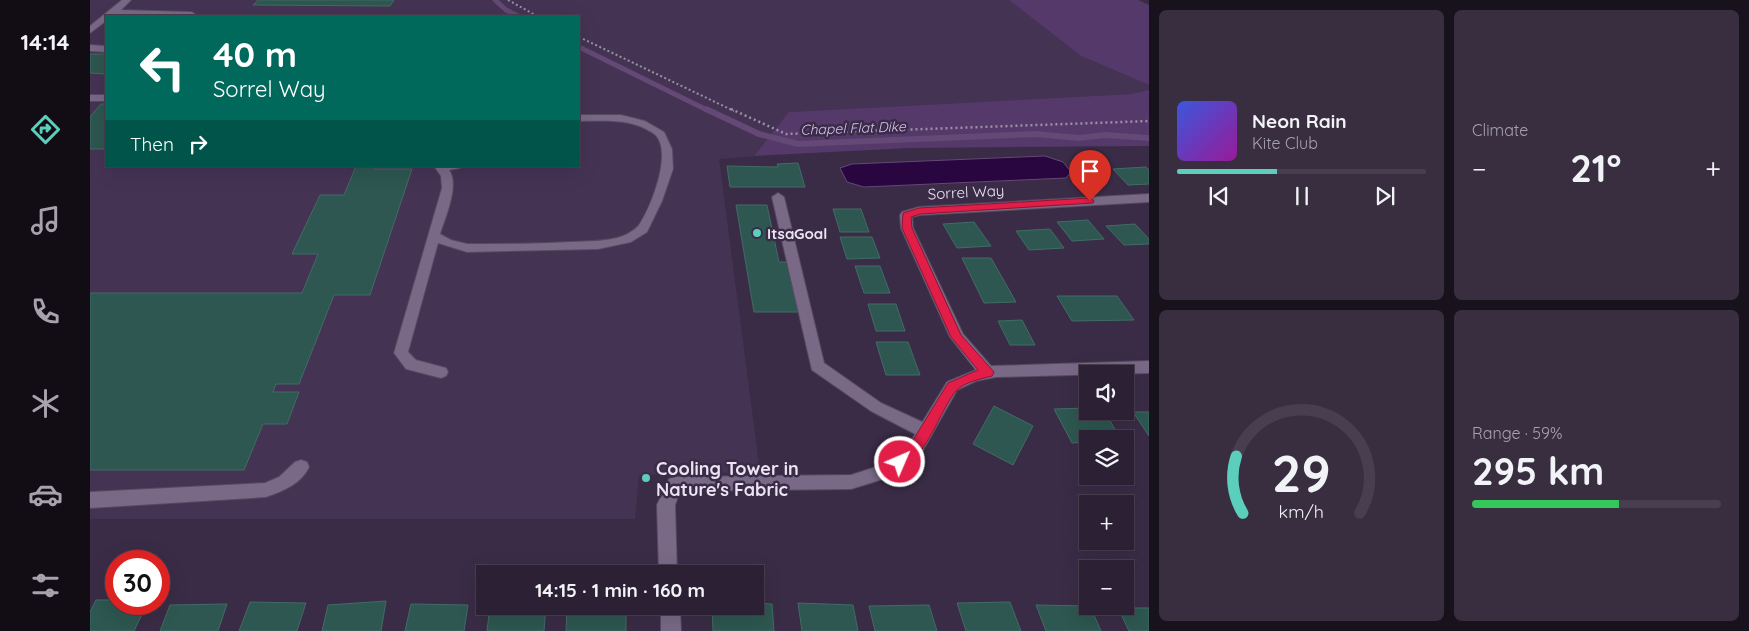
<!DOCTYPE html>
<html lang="en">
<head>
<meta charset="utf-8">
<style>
  :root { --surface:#2c2134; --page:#382e40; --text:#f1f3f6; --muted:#a6a3ac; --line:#483e4f; --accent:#5bcebc }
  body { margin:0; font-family:Quicksand,sans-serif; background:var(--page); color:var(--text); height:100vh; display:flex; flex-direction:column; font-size:19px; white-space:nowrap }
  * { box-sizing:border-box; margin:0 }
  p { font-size:16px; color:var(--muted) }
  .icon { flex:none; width:28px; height:28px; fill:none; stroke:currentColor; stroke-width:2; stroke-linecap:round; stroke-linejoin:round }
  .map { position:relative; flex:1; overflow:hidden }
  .sheet { display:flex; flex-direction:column; gap:10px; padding:10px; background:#18121d; width:600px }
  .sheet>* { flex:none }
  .banner { position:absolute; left:15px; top:15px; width:475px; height:152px; border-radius:0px; box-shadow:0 5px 20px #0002,0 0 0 1px var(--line); background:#00695c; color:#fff; overflow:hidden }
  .controls { position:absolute; left:989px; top:365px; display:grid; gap:10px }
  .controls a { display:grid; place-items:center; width:55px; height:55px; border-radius:0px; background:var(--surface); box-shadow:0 5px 20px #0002,0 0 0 1px var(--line); font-size:25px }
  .speed { position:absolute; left:15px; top:550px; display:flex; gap:10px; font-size:25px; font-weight:700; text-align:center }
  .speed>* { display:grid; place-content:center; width:65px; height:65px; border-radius:50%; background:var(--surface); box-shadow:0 5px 20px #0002,0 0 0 1px var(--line); line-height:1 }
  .speed .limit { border:8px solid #d22; background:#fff; color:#111 }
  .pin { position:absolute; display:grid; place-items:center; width:42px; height:42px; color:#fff; margin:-51px -21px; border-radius:50% 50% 50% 0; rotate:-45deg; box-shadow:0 0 5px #0007 }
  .pin .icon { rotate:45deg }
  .me { position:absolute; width:55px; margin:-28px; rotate:45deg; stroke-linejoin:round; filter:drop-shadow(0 0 4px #0008) }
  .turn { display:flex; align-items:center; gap:18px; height:105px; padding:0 25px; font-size:22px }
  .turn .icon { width:65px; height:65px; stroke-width:2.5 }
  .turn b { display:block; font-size:35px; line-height:42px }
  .then { display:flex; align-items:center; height:48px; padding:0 25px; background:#0003; gap:10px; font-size:19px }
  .big { font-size:38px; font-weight:700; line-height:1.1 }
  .sheet .tile { flex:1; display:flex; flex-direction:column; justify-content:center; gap:8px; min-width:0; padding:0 18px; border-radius:8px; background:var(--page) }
  .sheet .dial { align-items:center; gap:0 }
  .dial svg { height:130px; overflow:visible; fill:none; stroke:var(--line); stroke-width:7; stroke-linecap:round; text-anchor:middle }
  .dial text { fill:var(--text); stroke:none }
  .song { display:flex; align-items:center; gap:15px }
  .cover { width:60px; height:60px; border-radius:8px; background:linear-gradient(135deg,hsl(230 70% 55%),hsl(300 70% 35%)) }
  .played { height:5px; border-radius:2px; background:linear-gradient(90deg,var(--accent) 40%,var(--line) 40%) }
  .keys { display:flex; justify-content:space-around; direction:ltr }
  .heat { display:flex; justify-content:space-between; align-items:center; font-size:28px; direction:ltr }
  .charge { height:8px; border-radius:4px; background:linear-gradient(90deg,#34c759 59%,var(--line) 0) }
  .sheet .tiles { flex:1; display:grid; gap:10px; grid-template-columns:repeat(2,1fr) }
  .trip { position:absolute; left:386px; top:565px; width:288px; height:50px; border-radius:0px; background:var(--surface); box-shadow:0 5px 20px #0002,0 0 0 1px var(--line); font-weight:700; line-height:50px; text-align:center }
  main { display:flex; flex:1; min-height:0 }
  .menu { display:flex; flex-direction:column; width:90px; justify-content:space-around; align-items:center; background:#120d15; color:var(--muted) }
  .menu .icon { width:35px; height:35px }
  .menu .active { color:var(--accent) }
  .menu b { font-size:22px; color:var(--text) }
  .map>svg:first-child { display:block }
  .built { fill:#453354; fill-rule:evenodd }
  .green { fill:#54396a }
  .water { fill:#29063f; stroke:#644875 }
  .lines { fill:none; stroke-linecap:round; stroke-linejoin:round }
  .stream-far1 { stroke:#644875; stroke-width:5 }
  .stream { stroke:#644875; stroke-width:6 }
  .building { fill:#2d5750; stroke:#416c64 }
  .service-casing { stroke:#564a60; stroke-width:2 }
  .minor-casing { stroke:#564a60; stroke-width:2 }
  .path-far1 { stroke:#9b90a5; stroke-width:2; stroke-dasharray:2 2.5; stroke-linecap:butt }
  .path { stroke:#9b90a5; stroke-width:2.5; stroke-dasharray:2 3; stroke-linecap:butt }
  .service { fill:#796987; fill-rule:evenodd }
  .minor { fill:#796987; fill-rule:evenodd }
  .route { fill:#e11d48; stroke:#92132f }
  .poi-dot { fill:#5bcebc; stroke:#3a2c46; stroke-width:2 }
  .labels { text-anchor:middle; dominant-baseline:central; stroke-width:5; stroke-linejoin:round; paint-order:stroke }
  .far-water-label { font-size:14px; font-style:italic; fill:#dcc0f6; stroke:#3a2c46 }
  .street-label { font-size:15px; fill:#ece3f4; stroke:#3a2c46 }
  .poi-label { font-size:15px; font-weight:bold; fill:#ece3f4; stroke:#3a2c46; text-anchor:start }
  .near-poi-label { font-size:18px; font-weight:bold; fill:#ece3f4; stroke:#3a2c46; text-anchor:start }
</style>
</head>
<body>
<main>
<nav class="menu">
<b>14:14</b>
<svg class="icon active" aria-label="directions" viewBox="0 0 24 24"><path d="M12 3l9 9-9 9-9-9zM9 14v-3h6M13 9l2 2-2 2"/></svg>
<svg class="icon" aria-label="music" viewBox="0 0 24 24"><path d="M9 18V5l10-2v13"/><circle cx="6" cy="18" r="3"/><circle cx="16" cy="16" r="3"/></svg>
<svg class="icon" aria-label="phone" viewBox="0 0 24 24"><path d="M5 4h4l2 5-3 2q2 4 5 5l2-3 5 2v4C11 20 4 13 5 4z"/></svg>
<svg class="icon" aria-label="climate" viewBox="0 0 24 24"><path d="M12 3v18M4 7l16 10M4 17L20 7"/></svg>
<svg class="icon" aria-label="car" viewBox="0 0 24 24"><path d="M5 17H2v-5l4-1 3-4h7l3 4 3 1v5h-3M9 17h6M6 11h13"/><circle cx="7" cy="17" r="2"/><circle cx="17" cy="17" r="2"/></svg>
<svg class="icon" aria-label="filters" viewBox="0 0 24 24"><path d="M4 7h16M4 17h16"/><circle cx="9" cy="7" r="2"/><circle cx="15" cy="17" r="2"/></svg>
</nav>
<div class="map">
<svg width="1059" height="631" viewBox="0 0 1059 631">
  <rect width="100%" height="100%" fill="#3a2c46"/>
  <path class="built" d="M0,0H919L991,56L1059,85V90L1041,94L700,112L664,156L629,159L670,472L549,475L545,519H0ZM16,16H489V166H16Z"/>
  <path class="green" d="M919,0H1048L1059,5V85L991,56Z
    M1059,90V146L820,148L664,156L699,112L1041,94Z"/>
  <path class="water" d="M955,156L973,162L981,172L976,178L774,187L757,182L750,168L762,164Z"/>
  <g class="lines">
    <path class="stream-far1" d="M405,0L416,10L428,16
      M489,47L619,111"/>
    <path class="stream" d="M616,109L669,134L708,144L946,134L989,138L1015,135L1059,138"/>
  </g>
  <path class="building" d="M168,0H304L300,6L163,5Z
    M0,54H16V74L0,73Z
    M11,104H16V149H0V117Z
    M708,163L715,187H640L637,166L688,167L687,164Z
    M266,166H285L284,169H322L280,295H244L209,384H186L183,392H209L197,424H173L154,470H0V293H212L228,254H202L230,195H254Z
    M1056,167L1059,170V184L1038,185L1023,169Z
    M646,205H677L689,262H697L708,312H664Z
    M743,209H771L779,232H750Z
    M998,220L1014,239L982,241L967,222Z
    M884,222L901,246L867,248L853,224Z
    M1045,224L1059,239V244L1034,245L1016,226Z
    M960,229L974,248L939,250L926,231Z
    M750,237H782L790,258L757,259Z
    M872,258H901L926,302L894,303Z
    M765,266H790L800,293H774Z
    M967,296H1027L1044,320L982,321Z
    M778,304H806L815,331H786Z
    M932,320L945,345H920L908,321Z
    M786,342H818L830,375H796Z
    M904,406L943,426L923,465L883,444Z
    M998,408V411H1014L1031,439H998V442L982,443L964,409Z
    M1043,412H1059V436Z
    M6,600H26V604H57L44,631H0V612Z
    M296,601L291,631H232L238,605Z
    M160,602L216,603L207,631H149Z
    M920,602L931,631H876L867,603Z
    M665,603L682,604L684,631H623L622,606H665Z
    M708,603L763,605L768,631H712Z
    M137,604L128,631H70L80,605Z
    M321,604L378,605L374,631H315Z
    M839,605L847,631H785L779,606Z
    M946,605L1000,606L1011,631H956Z
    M400,606H456L454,631H397Z
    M477,606L536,607V631H476Z
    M1028,608H1059V631H1039Z"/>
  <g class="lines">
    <g class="service-casing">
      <path id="service" d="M32,0H41L31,10L102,12L106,15H25L16,16V21L0,33V26Z
        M0,45L16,46V52L0,51Z
        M0,95H16V101H0Z
        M489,115H531L555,121L574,132L582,149L583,169L572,201L557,232L541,242L508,249L377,252L348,243L318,352L326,360L356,368L358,372L356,376L351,378L316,369L304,353L352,188L351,176L344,166H371L370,168L359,170C370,184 355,218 350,234L361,240L377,244C411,244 446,244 480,242C497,241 517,242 533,236C538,234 546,229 549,225C561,208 585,148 563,133C541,118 514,121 489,121Z
        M688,193L694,197L734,363L791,403L841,426L843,431L841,436L835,438L829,436L781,411L722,370L682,197Z
        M211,460L217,462L219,467C211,484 193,491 176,497L0,508V492L175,483L189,477L205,462Z"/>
    </g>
    <g class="minor-casing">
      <path id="minor" d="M1059,194V202L830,215L822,217L823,228L873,334L901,366L1059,361V373L906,377L886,381L867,390L828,459L803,476L761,489L590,491L585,505L587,574H569L567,505L579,479L585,477L761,475L792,465L816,449L857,382L886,370L860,337L811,228L810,215L812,212L829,207Z
        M571,606H590L591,631H571Z"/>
    </g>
    <path class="path-far1" d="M418,0L447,16
      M489,37L644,111"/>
    <path class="path" d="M641,109L696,134L1059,121"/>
    <use href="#service" class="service"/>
    <use href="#minor" class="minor"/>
  </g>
  <path class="route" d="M1000,198L1004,201L1003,203L830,214L821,217L822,228L871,335L904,372L902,376C891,379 874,382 866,391C852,406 829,475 805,467L803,462L805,458L817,450L858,383L888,370L861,337L812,228L813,213L829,208Z"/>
  <g class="poi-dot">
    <circle cx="667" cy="233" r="5"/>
    <circle cx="556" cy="478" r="5"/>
  </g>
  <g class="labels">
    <g class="far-water-label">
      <text transform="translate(763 128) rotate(-2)">Chapel Flat Dike</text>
    </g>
    <g class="street-label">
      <text transform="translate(876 192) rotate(-3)">Sorrel Way</text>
    </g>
    <g class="poi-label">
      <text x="677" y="233">ItsaGoal</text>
    </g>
    <g class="near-poi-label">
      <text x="566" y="468">Cooling Tower in<tspan x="566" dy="21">Nature's Fabric</tspan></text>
    </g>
  </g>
</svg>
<div class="controls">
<a><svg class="icon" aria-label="sound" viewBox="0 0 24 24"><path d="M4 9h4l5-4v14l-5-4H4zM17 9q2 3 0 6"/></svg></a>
<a><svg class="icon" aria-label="layers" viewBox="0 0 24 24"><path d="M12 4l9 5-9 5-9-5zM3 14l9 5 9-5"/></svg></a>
<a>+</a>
<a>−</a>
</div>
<div class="speed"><div class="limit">30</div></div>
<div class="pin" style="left:1000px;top:201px;background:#d93025"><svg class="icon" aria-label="arrive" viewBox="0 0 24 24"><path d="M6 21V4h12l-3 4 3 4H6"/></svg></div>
<svg class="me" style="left:810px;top:462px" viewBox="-20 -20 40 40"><circle r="17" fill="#e11d48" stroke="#fff" stroke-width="3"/><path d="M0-11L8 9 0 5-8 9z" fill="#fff"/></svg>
<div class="trip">14:15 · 1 min · 160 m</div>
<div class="banner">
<div class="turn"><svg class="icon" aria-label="left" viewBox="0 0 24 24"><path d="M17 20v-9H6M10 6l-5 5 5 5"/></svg><div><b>40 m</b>Sorrel Way</div></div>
<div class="then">Then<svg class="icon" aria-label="right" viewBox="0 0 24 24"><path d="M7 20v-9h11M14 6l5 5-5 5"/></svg></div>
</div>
</div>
<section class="sheet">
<div class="tiles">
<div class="tile">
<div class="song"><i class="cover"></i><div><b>Neon Rain</b><p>Kite Club</p></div></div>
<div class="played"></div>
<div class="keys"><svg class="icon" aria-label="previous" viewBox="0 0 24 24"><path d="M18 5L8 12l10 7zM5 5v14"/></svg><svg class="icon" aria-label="pause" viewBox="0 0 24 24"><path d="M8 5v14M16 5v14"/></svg><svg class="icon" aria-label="next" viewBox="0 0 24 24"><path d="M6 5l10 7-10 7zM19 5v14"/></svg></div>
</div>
<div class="tile"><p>Climate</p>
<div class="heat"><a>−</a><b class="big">21°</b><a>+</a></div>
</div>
<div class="tile dial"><svg viewBox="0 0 100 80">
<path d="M14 69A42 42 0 1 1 86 69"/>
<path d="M14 69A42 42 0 0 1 10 34" stroke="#5bcebc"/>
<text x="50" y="56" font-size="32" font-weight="700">29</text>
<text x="50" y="72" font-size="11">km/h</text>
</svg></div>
<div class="tile"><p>Range · 59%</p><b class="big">295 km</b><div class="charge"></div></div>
</div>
</section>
</main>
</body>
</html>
